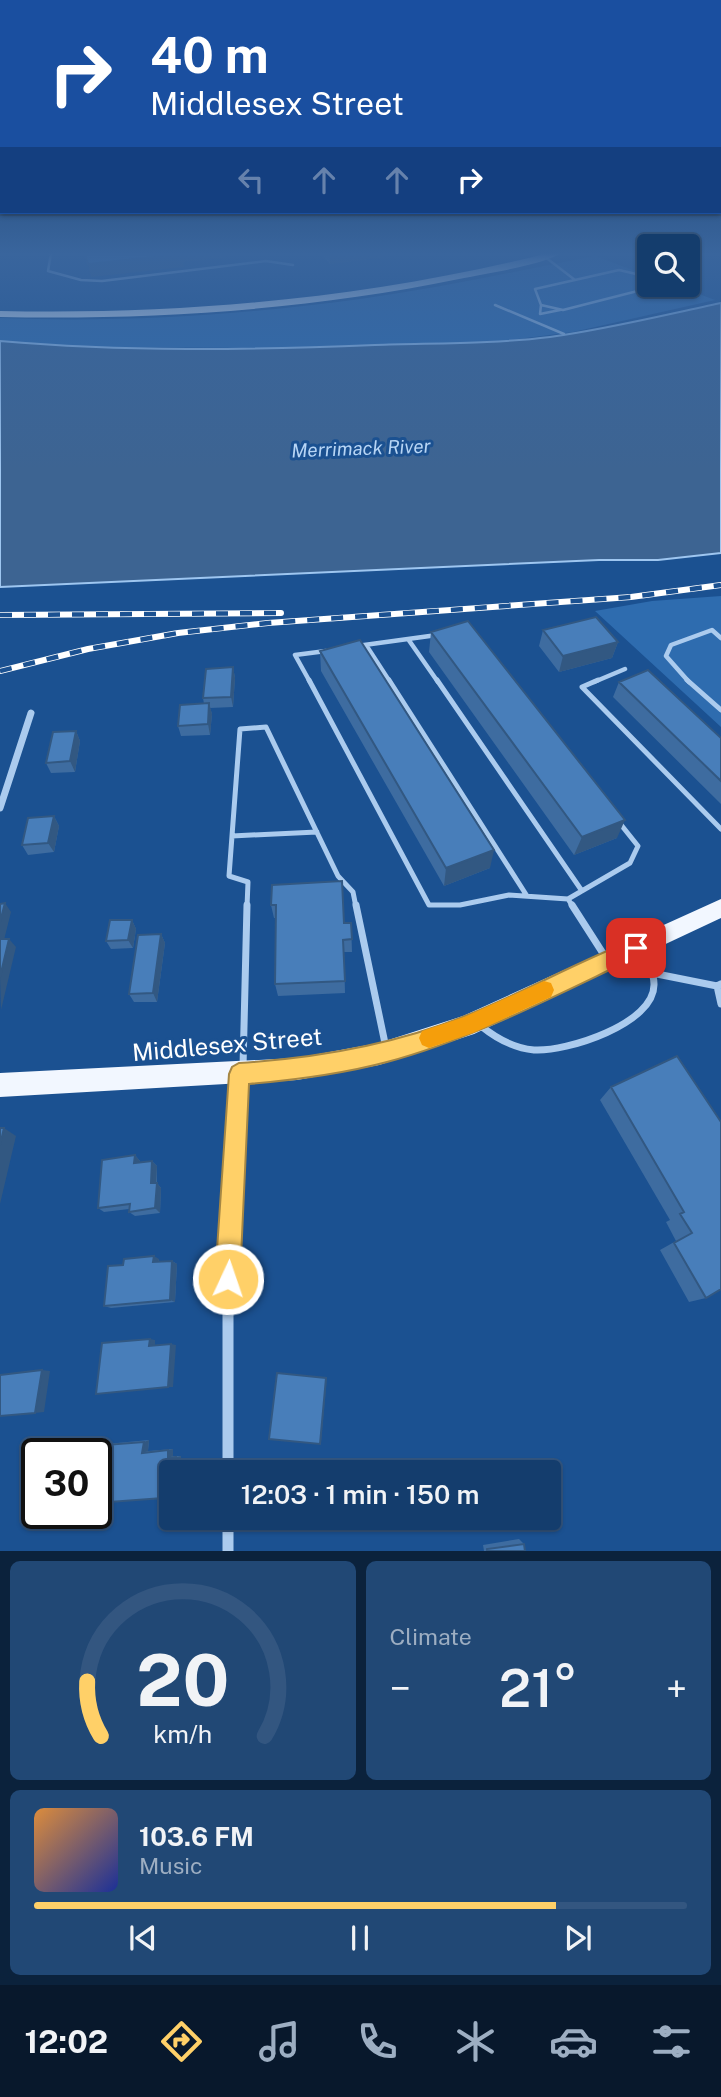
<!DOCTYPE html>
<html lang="en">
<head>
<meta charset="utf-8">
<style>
  :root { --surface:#143d6d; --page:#214875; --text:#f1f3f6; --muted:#9daec2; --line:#335680; --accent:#ffd068 }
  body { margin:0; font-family:"Public Sans",sans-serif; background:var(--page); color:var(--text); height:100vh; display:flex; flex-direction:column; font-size:26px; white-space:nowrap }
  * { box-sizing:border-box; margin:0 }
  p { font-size:23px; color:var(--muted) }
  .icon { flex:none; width:38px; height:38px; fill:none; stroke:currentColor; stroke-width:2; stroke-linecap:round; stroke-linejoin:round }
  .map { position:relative; height:1551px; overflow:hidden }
  .drawer { display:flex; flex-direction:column; gap:10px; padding:10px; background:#0b223c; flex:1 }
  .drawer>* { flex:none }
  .hud { position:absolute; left:0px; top:0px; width:721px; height:214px; box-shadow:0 2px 5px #0004,0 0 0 2px var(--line); background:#1a4fa0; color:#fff; overflow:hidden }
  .tools { position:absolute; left:637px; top:234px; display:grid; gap:14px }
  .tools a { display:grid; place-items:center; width:63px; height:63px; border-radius:7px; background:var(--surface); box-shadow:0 2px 5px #0004,0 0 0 2px var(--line); font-size:35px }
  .speed { position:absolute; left:21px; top:1438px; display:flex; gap:14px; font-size:35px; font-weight:700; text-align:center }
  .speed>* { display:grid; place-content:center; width:91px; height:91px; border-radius:50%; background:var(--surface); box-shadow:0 2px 5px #0004,0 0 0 2px var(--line); line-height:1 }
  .speed .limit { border:4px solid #111; border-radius:10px; background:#fff; color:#111 }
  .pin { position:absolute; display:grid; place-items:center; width:60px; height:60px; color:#fff; margin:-30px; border-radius:14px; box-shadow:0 4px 10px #0006 }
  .me { position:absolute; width:77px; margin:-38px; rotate:3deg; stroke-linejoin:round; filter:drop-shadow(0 0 5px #0008) }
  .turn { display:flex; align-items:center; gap:24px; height:147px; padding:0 35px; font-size:32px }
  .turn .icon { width:91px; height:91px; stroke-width:2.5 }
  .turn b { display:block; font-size:49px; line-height:60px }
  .lanes { display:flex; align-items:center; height:66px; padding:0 35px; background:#0003; justify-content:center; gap:35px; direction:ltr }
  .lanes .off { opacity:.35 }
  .big { font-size:52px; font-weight:600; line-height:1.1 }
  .drawer .tile { flex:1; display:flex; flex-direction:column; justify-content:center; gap:10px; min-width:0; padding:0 24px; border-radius:10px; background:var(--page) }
  .drawer .dial { align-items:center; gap:0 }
  .dial svg { height:182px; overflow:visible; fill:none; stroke:var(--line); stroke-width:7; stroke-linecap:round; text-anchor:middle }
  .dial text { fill:var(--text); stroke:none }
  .song { display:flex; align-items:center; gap:21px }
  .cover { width:84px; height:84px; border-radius:10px; background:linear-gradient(135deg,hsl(30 70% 55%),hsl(230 70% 35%)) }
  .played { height:7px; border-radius:4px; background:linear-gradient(90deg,var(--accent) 80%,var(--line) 80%) }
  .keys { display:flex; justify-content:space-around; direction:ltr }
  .heat { display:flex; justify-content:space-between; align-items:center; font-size:38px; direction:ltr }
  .drawer .tiles { flex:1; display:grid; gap:10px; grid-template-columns:1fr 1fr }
  .tile:last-child { grid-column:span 2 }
  .trip { position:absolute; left:159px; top:1460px; width:402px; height:70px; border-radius:7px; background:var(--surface); box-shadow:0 2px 5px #0004,0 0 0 2px var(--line); font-weight:600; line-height:70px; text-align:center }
  .tabs { display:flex; height:112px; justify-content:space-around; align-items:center; background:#08182c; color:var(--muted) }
  .tabs .icon { width:49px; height:49px }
  .tabs .on { color:var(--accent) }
  .tabs b { font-size:32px; color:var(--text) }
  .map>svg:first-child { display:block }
  .green { fill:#2e6caf }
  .water { fill:#3d6492; stroke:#9ec6f0; stroke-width:2 }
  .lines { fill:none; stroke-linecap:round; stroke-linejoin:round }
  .lane-far3 { stroke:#abcbee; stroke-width:2.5 }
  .lane-far2 { stroke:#abcbee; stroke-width:4.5 }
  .lane-far1 { stroke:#abcbee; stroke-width:5 }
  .lane { stroke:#abcbee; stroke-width:7 }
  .street-far2 { stroke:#abcbee; stroke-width:7 }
  .street-far1 { stroke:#abcbee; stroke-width:9 }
  .street { stroke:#abcbee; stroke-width:11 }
  .primary { fill:#f2f7ff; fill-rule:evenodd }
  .rail-casing { stroke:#fff; stroke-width:6 }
  .rail { stroke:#1b5191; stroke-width:4.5; stroke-dasharray:12; stroke-linecap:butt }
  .wall { fill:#3e6ca0 }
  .shaded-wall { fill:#325882 }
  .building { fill:#487eba; stroke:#325882; stroke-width:2 }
  .route { fill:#ffd068; stroke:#a68744; stroke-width:2 }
  .slow { fill:#f59e0b }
  .labels { text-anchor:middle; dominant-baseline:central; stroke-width:6; stroke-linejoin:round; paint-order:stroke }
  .far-water-label { font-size:19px; font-style:italic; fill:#b7d5f5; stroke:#1b5191 }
  .near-street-label { font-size:24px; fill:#fff; stroke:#1b5191 }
</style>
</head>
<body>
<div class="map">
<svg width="721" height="1551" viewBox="0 0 721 1551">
  <rect width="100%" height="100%" fill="#1b5191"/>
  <path class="green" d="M595,256L649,276V285H675L715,300L573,332L493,342L279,348L79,347L0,341V318C120,323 241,315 360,299C439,288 517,271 595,256Z
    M721,596V727L595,611L652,601Z"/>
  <path class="water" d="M721,303V553L658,560H599L0,587V341C125,352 250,350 375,345C433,343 493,344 550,337C608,329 664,315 721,303Z"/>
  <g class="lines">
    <path class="lane-far3" d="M51,253L48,271L81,280L102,281L266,261L293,265
      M540,253L575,280
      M649,277L619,270L535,289L541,305L563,310L661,285
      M495,305L564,334
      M541,305L540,314L560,310"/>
    <path class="lane-far2" d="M408,639L438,682
      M366,645L390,682
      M357,646L437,635
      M310,682L295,655L326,651
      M594,682L625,669
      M689,682L666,656L671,645L712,630L721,638"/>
    <path class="lane-far1" d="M309,680L429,905H460L509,895L568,899
      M389,680L527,896
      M437,680L582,891
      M598,680L582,687L721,829
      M687,680L721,710
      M232,836L317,832
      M247,907L248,882L229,876L240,729L266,727L338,876L353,892L356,907
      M573,907L568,899L630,863L638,846L618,821"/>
    <path class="lane" d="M356,905L386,1048
      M572,905L606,958
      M652,973L717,986
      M721,984L717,986L721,1004
      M481,1026C497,1039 513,1048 534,1050C566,1052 655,1024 654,984C654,971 645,960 638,950
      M243,1067L247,905"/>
    <path class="street-far2" d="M0,808L31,713"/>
    <path class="street-far1" d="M233,1191L239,1074"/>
    <path class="street" d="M228,1472V1279L233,1190
      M228,1517V1551"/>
    <path class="primary" d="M549,253H562C539,266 487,273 459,279C308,310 155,320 0,317V311C186,315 368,298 549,253Z
      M721,899V918L474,1034L379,1065L297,1080L0,1097V1073L297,1058L379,1043L463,1016Z"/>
    <g class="rail-casing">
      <path id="rail" d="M0,615L281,613
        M0,671L88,649L178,633L268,623L631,597L721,585"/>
    </g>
    <use href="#rail" class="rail"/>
  </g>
  <path class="wall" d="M320,253H383V257L330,264Z
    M543,630L618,642L612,658L559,672L539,646Z
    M431,632L617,838L574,855L429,652Z
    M320,651L490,868L444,886L321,671Z
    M233,667L235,678L233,707L210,708L212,714L210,735L181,736L178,726L204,704L203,698Z
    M619,682L721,738V804L613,697Z
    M76,731L80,741L75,772L51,773L46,763Z
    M54,816L59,826L54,852L28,855L22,845Z
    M272,885L344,923H351L352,952H344L345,993L278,996L275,984L276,918H274L271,905Z
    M132,920L136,929L133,948L111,949L106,941Z
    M161,934L165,943L157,1002H134L129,994Z
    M611,1087L721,1122L706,1298L689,1302L660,1250L676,1241L666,1222L670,1220L600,1100Z
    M135,1155L140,1161V1163L152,1161L157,1166V1183L161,1188L160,1213L135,1216L129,1212V1209L104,1212L98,1208Z
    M159,1259V1262L172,1261L177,1264L175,1302L111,1308L104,1306L123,1265Z
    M149,1440L148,1451L173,1449V1456H181L180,1472H172L168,1495L163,1498L96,1454L48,1447L56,1446L74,1447Z
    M519,1539L524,1544L525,1551H484L483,1545Z"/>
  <path class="shaded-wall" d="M180,253H262L183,262L184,267L91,277L88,264Z
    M329,253H383V257L330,264Z
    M618,642L612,658L559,672L563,656Z
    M233,667L235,678L233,707L231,697Z
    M209,703L212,714L210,735L208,724Z
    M76,731L80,741L75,772L70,761Z
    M54,816L59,826L54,852L48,843Z
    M625,820L617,838L574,855L582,837Z
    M494,850L490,868L444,886L446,868Z
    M5,903L11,912L2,948L0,945V922Z
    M132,920L136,929L133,948L128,940Z
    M161,934L165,943L157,1002L153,993Z
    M9,939L16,947L1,1010L0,977Z
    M4,1128L16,1136L0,1204V1145Z
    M135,1155L140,1161L139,1169L134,1163Z
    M152,1161L157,1166L156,1188L151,1183Z
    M157,1183L161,1188L160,1213L155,1208Z
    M154,1256L159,1259L158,1266L153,1262Z
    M172,1261L177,1264L175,1302L170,1300Z
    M150,1339L155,1340V1348L149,1346Z
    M171,1344L176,1345L173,1387H168Z
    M42,1370L50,1371L44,1412L35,1413Z
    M326,1378H327L321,1443L320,1444Z
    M149,1440L148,1451L142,1453L144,1442Z
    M173,1449V1456L168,1458V1450Z
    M181,1456L180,1472H175L176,1457Z
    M169,1486L168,1495L163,1498V1488Z"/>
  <path class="building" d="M85,253H181L182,254L88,264Z
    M596,617L618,642L563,656L543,630Z
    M468,621L625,820L582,837L431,632Z
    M360,640L494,850L446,868L320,651Z
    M233,667L231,697L203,698L206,669Z
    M648,670L721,738V781L619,682Z
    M209,703L208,724L178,726L180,705Z
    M76,731L70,761L46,763L53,732Z
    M54,816L48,843L22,845L28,818Z
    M342,881L344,923H351L352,939L343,940L345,981L275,984L276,905H271L272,885Z
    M5,903L0,922V904Z
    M110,920H132L128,940L106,941Z
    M161,934L153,993L129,994L138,935Z
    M0,939H9L0,977Z
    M677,1056L721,1122V1289L706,1298L674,1243L692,1233L680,1214L684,1212L611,1087Z
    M0,1128H4L0,1145Z
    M135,1155L134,1163L152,1161L151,1183H157L155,1208L129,1212L130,1204L98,1208L102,1160Z
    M154,1256L153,1262L172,1261L170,1300L104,1306L108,1266L123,1265L124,1259Z
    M150,1339L149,1346L171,1344L168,1387L96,1394L102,1343Z
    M42,1370L35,1413L0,1416V1375Z
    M277,1373L326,1378L320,1444L269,1439Z
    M144,1442L142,1453L168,1450V1458L176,1457L175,1472H172V1487L163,1488V1498L96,1503V1454H47L48,1447L66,1448Z
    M524,1544L525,1551H487V1549Z"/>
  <linearGradient id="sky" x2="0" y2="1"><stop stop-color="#0f2d50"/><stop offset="0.54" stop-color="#39659d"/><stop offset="1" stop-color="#39659d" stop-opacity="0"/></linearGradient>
  <rect width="721" height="470" fill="url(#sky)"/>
  <path class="route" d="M636,939L643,941L646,948L643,954C560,993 476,1038 387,1062C342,1074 295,1080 249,1084L240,1279L236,1287L228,1291L219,1287L215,1279L229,1074L232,1067L239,1063C316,1058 393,1045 465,1016C523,993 578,961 636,939Z"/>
  <path class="slow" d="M544,981L551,983L554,990L551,997L473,1033L429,1048L422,1045L419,1038L422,1031L464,1017Z"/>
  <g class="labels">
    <g class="far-water-label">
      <text transform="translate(361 448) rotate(-2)">Merrimack River</text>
    </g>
    <g class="near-street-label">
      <text transform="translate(227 1044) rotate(-5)">Middlesex Street</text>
    </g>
  </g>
</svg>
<div class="tools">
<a><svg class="icon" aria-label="search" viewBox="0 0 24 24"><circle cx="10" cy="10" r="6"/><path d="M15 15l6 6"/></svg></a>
</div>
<div class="speed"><div class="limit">30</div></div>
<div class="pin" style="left:636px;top:948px;background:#d93025"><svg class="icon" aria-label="arrive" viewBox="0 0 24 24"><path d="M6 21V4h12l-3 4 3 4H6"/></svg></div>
<svg class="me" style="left:228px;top:1279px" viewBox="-20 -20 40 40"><circle r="17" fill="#ffd068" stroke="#fff" stroke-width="3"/><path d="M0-11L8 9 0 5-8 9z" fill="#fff"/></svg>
<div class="trip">12:03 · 1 min · 150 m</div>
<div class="hud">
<div class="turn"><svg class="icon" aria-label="right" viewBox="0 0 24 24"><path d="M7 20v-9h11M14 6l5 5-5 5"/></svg><div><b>40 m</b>Middlesex Street</div></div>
<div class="lanes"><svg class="icon off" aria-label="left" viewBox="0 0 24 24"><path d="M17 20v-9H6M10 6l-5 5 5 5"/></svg><svg class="icon off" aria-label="ahead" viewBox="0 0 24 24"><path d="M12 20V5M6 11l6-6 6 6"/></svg><svg class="icon off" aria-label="ahead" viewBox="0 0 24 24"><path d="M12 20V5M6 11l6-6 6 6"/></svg><svg class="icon" aria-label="right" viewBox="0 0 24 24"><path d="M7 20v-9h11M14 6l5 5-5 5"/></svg></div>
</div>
</div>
<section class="drawer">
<div class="tiles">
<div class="tile dial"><svg viewBox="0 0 100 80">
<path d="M14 69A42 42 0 1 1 86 69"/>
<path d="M14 69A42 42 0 0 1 8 45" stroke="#ffd068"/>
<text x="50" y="56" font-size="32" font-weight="700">20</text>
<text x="50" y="72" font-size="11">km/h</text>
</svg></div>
<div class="tile"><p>Climate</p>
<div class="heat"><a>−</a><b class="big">21°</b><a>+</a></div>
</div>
<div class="tile">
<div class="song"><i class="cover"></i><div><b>103.6 FM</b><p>Music</p></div></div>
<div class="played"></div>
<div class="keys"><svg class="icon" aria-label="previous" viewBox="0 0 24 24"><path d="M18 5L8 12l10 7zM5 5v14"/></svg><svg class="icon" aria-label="pause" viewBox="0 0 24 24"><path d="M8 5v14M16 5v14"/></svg><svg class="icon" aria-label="next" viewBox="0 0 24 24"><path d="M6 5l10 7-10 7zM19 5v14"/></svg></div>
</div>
</div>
</section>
<nav class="tabs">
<b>12:02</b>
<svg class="icon on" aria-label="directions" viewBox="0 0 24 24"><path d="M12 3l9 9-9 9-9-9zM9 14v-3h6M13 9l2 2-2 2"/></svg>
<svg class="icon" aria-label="music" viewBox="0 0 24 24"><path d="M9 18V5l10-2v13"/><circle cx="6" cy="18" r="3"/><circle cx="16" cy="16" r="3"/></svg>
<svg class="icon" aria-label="phone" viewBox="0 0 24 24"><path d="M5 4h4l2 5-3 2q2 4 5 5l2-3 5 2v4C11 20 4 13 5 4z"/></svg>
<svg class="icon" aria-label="climate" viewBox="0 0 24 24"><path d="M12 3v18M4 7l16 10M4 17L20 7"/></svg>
<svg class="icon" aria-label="car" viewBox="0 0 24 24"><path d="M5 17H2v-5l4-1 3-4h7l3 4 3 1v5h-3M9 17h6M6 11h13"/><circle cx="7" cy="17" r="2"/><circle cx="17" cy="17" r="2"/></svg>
<svg class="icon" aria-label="filters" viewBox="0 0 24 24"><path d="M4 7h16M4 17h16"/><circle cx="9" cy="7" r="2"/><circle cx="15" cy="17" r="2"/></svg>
</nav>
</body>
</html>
